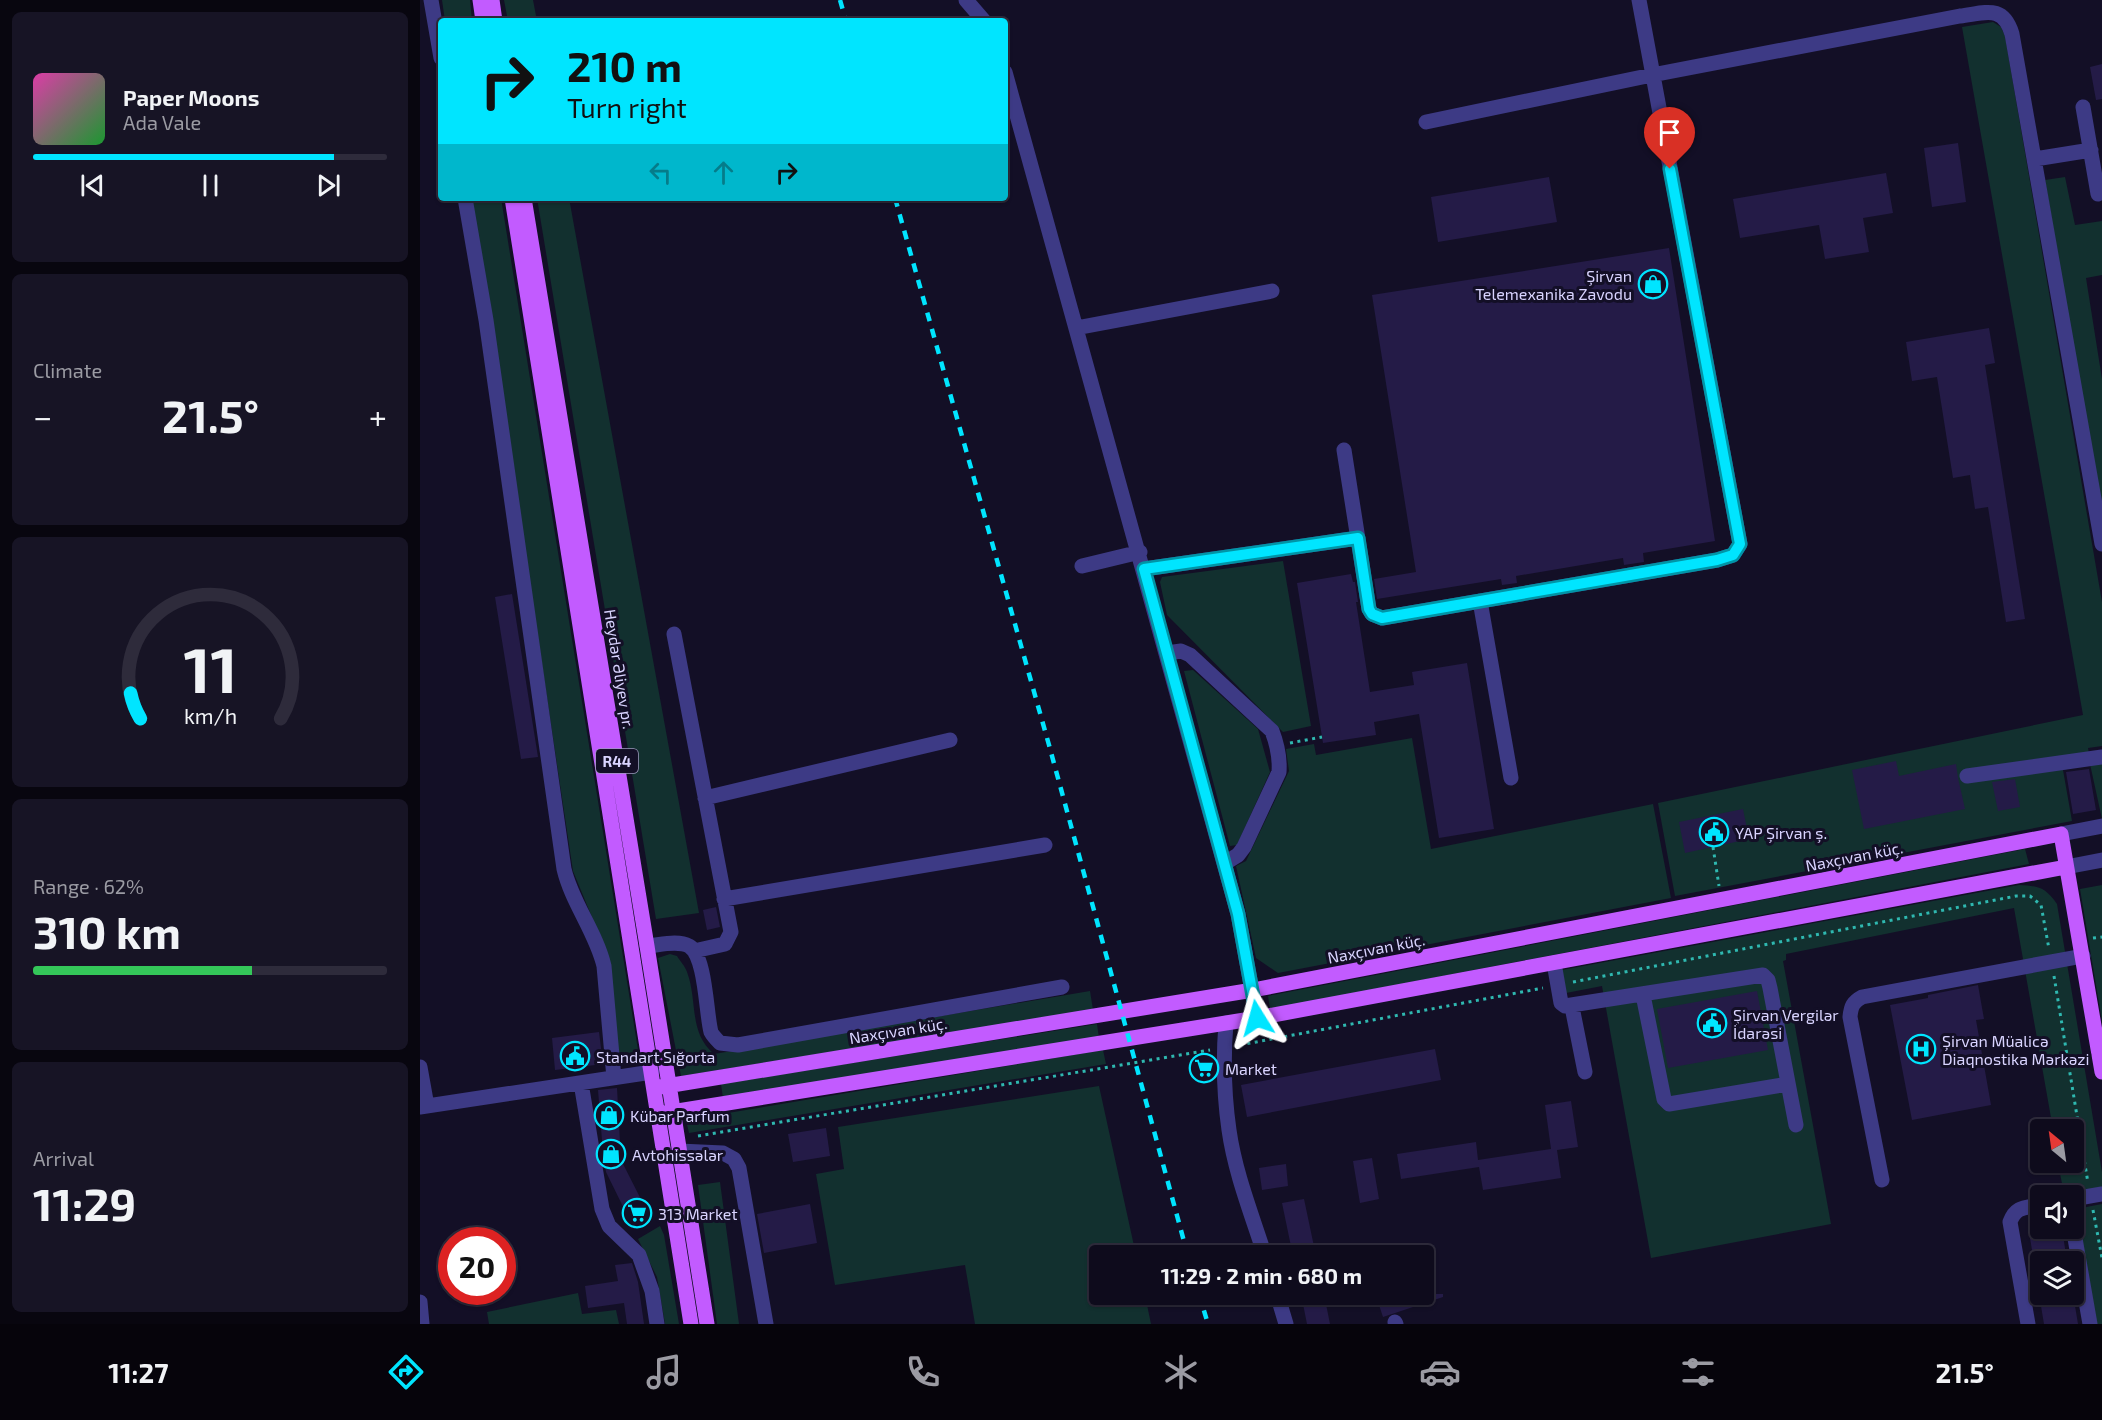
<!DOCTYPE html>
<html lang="en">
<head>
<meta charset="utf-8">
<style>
  :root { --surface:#0e0b1c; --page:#171425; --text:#f1f3f6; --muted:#9b9ba3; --line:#2e2b3b; --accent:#00e5ff }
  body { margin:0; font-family:"Exo 2",sans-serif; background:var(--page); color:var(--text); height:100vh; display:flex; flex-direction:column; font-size:22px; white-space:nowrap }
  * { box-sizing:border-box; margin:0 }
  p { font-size:20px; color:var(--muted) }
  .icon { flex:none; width:33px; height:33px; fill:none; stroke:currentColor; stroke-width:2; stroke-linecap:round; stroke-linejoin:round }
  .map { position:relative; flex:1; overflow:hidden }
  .sheet { display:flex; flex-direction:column; gap:12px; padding:12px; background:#08060f; width:420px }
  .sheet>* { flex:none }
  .top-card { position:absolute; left:18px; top:18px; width:570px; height:183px; border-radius:6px; box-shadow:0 2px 4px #0004,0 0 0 2px var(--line); background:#00e5ff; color:#111; overflow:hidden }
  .needle { width:39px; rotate:331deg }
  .controls { position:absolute; left:1610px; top:1119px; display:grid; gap:12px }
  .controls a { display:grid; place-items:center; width:54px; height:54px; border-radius:6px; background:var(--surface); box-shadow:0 2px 4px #0004,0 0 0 2px var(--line); font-size:30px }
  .speed { position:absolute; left:18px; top:1227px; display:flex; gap:12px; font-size:30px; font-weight:700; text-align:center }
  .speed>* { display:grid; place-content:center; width:78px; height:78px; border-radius:50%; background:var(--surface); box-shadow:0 2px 4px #0004,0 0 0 2px var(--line); line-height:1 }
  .speed .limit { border:9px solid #d22; background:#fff; color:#111 }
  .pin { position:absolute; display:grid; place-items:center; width:51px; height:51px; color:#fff; margin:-62px -26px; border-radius:50% 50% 50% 0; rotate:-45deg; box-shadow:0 0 6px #0007 }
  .pin .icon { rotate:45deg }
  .me { position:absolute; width:66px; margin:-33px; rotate:352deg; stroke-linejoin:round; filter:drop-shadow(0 0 4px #0008) }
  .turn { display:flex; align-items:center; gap:21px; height:126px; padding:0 30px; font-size:27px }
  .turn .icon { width:78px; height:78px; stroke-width:2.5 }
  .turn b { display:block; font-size:42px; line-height:51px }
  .lanes { display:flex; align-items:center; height:57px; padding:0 30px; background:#0003; justify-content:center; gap:30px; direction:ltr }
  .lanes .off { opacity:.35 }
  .big { font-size:45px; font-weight:700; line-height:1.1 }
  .sheet .tile { flex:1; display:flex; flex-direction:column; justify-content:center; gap:9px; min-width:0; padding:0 21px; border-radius:9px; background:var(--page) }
  .sheet .dial { align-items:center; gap:0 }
  .dial svg { height:156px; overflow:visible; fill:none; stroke:var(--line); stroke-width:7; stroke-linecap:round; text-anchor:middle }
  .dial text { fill:var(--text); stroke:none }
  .song { display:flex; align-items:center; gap:18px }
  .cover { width:72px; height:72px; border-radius:9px; background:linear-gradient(135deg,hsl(320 70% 55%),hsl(130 70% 35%)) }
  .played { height:6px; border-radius:3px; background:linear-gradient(90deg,var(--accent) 85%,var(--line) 85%) }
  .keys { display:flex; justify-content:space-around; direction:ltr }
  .heat { display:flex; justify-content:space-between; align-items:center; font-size:33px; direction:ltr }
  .charge { height:9px; border-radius:4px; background:linear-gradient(90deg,#34c759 62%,var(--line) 0) }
  .trip { position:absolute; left:669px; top:1245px; width:345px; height:60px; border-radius:6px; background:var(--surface); box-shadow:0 2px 4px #0004,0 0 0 2px var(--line); font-weight:700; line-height:60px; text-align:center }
  .menu { display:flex; height:96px; justify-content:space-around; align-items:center; background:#06040b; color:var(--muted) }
  .menu .icon { width:42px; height:42px }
  .menu .current { color:var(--accent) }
  .menu b { font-size:27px; color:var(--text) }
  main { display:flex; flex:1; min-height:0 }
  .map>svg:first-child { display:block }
  .green { fill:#12302f }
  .building { fill:#241b47 }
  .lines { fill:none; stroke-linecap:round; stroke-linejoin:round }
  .path { stroke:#2fb8b0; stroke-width:3; stroke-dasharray:3 4.5; stroke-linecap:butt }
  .minor { stroke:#3d3a85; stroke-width:15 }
  .major { stroke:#c25bff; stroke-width:15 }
  .rail { stroke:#00e5ff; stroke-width:4.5; stroke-dasharray:9 8; stroke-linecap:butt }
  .route-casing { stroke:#0095a6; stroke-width:15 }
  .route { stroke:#00e5ff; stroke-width:10 }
  .labels { text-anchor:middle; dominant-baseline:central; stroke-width:6; stroke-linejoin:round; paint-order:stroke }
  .shield { fill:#130f26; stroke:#9e99be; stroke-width:1.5 }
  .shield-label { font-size:15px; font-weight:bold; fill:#d9d4ff }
  .poi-label { font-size:16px; fill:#d9d4ff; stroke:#130f26; text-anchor:start }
  .street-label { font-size:16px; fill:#d9d4ff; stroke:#130f26 }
</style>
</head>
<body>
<main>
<section class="sheet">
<div class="tile">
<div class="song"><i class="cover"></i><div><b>Paper Moons</b><p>Ada Vale</p></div></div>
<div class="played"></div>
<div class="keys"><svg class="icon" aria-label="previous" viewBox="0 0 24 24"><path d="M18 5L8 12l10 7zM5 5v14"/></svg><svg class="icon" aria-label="pause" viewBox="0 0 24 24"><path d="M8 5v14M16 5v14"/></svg><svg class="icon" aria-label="next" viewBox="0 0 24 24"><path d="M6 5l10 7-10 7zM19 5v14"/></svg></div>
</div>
<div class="tile"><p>Climate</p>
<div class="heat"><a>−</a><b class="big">21.5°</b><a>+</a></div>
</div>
<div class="tile dial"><svg viewBox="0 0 100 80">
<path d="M14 69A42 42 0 1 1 86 69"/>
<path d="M14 69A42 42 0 0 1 9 56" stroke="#00e5ff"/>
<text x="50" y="56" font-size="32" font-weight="700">11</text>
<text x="50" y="72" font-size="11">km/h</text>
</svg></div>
<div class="tile"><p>Range · 62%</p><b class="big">310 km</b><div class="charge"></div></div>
<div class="tile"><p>Arrival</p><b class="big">11:29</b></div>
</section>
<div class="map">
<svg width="1682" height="1324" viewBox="0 0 1682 1324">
  <rect width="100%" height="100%" fill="#130f26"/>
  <path class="green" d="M22,0H50L52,21H25Z
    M84,0H113L117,21H88Z
    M1573,22L1581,27L1585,36L1682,602V746L1668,748L1671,764L1682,763V819L1670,764L1643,770L1652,821L1255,896L1238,803L1663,715L1542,27Z
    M1645,177L1655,225L1682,221V275L1666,278L1682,379V511L1625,180Z
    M52,198H81L219,1056L199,1058L185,949L153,871Z
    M117,198H149L279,913L236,919Z
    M863,561L891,726L863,732L747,615L740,582L742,577Z
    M773,670L838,729L850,772L817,845L810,846L764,671Z
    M992,738L1011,849L1233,804L1251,898L858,973L836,958L816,866L826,861L869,771L866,749L894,744L896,755Z
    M1605,849L1609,864L850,1009L848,996Z
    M1599,885C1619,886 1625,887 1637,904L1682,1172V1187L1644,1194L1638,1163L1653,1162V1130L1633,1129L1594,908L1366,954V960L1363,961L1411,1224L1231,1258L1182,986L1146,993L1142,970Z
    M1682,885V1021L1660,889Z
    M250,954L257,956C260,961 265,966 267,972C278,1001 268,1032 294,1054L670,991L673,1010L261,1076L238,958Z
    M677,1024L679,1038L303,1098L301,1084Z
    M683,1050L686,1064L269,1133L266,1120Z
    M679,1086L716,1255L680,1256V1294L725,1295L731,1324H555L545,1265L415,1285L396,1174L424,1169L418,1127Z
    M300,1182L319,1324H297L278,1185Z
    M1682,1204V1324H1677L1656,1209Z
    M240,1226L244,1235L259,1324H245L237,1277L218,1239Z
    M158,1293L162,1314L196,1310L199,1324H69L67,1312Z"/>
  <path class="building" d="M1682,64V99L1676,100L1670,67Z
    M1538,143L1546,202L1512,207L1504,148Z
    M1466,173L1473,213L1443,218L1449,252L1405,259L1399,225L1320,238L1313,199Z
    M1129,177L1137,222L1018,242L1011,197Z
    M1249,248L1295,541L1223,553L1224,562L1204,565L1203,558L1096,576L1097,583L1082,585L1081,579L957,599L954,579L996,572L952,295Z
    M1569,328L1575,363L1565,365L1605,619L1586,622L1568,507L1555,509L1550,475L1533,478L1517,377L1492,381L1486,342Z
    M931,574L933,582H935L938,602H936L950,692L994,685L992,672L1047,663L1074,829L1019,838L999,714L954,722L956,735L903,743L877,583Z
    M92,594L118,757L101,759L75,597Z
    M1476,761L1479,776L1536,764L1538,778L1545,809L1444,829L1432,770Z
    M1669,769L1676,810L1653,814L1646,772Z
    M1595,779L1600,807L1578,811L1572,782Z
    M1323,809L1329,839L1265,853L1259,822Z
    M296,907L300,927L287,930L283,910Z
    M1558,985L1564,1019L1556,1020L1571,1105L1492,1120L1470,1005L1508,998V995Z
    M1337,991L1348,1050L1248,1068L1237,1009Z
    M179,1032L183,1064L135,1070L132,1038Z
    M1015,1049L1021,1080L827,1117L821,1085Z
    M790,1058L793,1077L778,1080L775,1060Z
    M197,1088L201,1160L231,1219L214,1229L186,1172L183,1153L178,1090Z
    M1151,1101L1158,1147L1137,1150L1141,1178L1063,1190L1059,1167L981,1179L977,1154L1056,1142L1058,1160L1131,1149L1125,1105Z
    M406,1128L410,1156L373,1162L368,1134Z
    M952,1158L959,1199L940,1203L933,1161Z
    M866,1164L868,1186L842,1190L839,1168Z
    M884,1199L896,1256H873L862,1203Z
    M390,1204L397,1243L344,1253L337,1214Z
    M1620,1224V1228H1642L1647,1262H1614L1608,1226Z
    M212,1263L218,1282L224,1324H207L204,1303L168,1308L165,1286L198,1281L195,1265Z
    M881,1294H904L910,1324H887Z
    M970,1294H1023V1297L963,1317L957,1299Z
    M1619,1294H1653L1658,1324H1624Z"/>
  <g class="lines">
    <path class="path" d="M870,743L902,737
      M1293,847L1299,886
      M1673,938L1682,937
      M1634,976L1668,1183
      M1153,982L1596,896H1610L1621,905L1629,949
      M820,1045L1123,988
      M278,1136L790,1050
      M1673,1210L1682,1258"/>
    <path class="minor" d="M11,0L21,58
      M546,0L564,21
      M585,72L818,914L837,1018
      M1663,107L1678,194
      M1006,122L1232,75L1540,16C1565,13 1583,4 1592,34L1682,544
      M1615,159L1671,150
      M45,198L66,320L144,869C152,903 176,932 184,966L194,1078
      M656,328L852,291
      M924,450L949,609L952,614L962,618L1297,560L1313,555L1320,544L1219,0
      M662,566L720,552
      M724,569L938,538
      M1060,601L1091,778
      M254,634L311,932L305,944L274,951
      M747,653L761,651L770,655L852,731C857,744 860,758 859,772L824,847L818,855L805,863
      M1547,776L1682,757
      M285,798L530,740
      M1641,834L1682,826
      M1646,867L1682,860
      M304,899L625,845
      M227,946C240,945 258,940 269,946C286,956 286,1014 291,1032C293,1036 297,1040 300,1043L318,1045L642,987
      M1134,963L1141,1003L1145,1006L1343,975L1348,980L1350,988L1376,1125
      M1223,995L1244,1099L1249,1104L1368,1084
      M1152,1007L1165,1072
      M806,1023C803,1059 804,1095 809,1130C815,1173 832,1215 845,1256
      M0,1067L7,1106
      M161,1083L182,1209L189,1226L219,1255L232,1291L237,1324
      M0,1107L232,1072
      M259,1151L303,1153L314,1159L319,1168L346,1324
      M1462,1180L1430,1017C1431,1006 1433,1002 1442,997L1663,956
      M1653,1199L1682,1194
      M1653,1227L1670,1324
      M857,1294L866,1324
      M0,1302L2,1324
      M975,1322L976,1324
      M1608,1324L1590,1222C1596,1206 1605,1208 1620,1205"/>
    <path class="major" d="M60,0L63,21
      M72,0L75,21
      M92,198L271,1324
      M104,198L227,946L287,1324
      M234,1088L833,990L1641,834L1682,1072
      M239,1114L837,1018L1646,867"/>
    <path class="rail" d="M420,0L426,21
      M475,198L629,745L768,1256
      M779,1294L788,1324"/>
  </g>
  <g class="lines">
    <g class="route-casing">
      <path id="route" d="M837,1018L818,914L724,569L938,538L949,609L952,614L962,618L1297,560L1313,555L1320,544L1250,169"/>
    </g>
    <use href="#route" class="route"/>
  </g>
  <defs>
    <g id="shop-ring" transform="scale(1.5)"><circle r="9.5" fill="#130f26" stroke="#00e5ff" stroke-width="1.5"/><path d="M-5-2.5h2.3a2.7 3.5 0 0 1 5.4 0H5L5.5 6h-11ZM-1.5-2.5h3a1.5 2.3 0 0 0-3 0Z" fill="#00e5ff"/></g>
    <g id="civic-ring" transform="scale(1.5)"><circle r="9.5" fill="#130f26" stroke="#00e5ff" stroke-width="1.5"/><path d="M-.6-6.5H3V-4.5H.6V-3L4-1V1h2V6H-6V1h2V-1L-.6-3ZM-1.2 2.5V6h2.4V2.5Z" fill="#00e5ff"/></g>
    <g id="hospital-ring" transform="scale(1.5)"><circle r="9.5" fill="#130f26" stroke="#00e5ff" stroke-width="1.5"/><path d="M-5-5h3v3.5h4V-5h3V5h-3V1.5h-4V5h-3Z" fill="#00e5ff"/></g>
    <g id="supermarket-ring" transform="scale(1.5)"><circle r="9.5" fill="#130f26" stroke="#00e5ff" stroke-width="1.5"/><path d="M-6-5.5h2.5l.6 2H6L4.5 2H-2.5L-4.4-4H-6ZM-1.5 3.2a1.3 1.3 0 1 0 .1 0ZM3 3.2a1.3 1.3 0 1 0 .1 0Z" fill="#00e5ff"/></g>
  </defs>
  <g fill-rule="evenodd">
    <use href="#shop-ring" x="1233" y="284"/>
    <use href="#civic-ring" x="1294" y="832"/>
    <use href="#civic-ring" x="1292" y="1023"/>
    <use href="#hospital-ring" x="1501" y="1049"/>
    <use href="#civic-ring" x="155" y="1056"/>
    <use href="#supermarket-ring" x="784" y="1068"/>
    <use href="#shop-ring" x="189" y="1115"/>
    <use href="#shop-ring" x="191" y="1154"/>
    <use href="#supermarket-ring" x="217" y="1213"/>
  </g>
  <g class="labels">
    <rect class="shield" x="176" y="749" width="42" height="24" rx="4.5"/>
    <g class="shield-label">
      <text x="197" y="761">R44</text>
    </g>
    <g class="poi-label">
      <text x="1212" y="275" text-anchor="end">Şirvan<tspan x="1212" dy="18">Telemexanika Zavodu</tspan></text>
      <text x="1315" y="832">YAP Şirvan ş.</text>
      <text x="1313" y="1014">Şirvan Vergilər<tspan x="1313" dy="18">İdarəsi</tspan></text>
      <text x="1522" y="1040">Şirvan Müalicə<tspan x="1522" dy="18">Diaqnostika Mərkəzi</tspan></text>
      <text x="176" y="1056">Standart Sığorta</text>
      <text x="805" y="1068">Market</text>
      <text x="210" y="1115">Kübar Parfum</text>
      <text x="212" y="1154">Avtohissələr</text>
      <text x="238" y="1213">313 Market</text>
    </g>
    <g class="street-label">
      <text transform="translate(200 669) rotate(81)">Heydər Əliyev pr.</text>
      <text transform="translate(1434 856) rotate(-11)">Naxçıvan küç.</text>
      <text transform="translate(956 948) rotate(-11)">Naxçıvan küç.</text>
      <text transform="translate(478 1030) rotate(-9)">Naxçıvan küç.</text>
    </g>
  </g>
</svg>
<div class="controls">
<a><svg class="needle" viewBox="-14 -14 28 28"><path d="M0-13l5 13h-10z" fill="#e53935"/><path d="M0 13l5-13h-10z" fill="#9b9ba3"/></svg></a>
<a><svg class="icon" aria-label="sound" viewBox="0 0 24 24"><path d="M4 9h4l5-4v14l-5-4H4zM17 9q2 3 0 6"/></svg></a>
<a><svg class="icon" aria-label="layers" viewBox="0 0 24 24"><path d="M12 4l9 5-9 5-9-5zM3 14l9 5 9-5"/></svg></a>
</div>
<div class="speed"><div class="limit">20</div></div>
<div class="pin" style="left:1250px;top:169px;background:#d93025"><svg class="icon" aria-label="arrive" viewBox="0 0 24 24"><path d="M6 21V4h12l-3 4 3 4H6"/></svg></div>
<svg class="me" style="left:837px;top:1018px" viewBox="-20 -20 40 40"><path d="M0-17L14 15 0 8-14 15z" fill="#00e5ff" stroke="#fff" stroke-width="4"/></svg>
<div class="trip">11:29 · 2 min · 680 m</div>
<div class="top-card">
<div class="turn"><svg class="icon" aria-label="right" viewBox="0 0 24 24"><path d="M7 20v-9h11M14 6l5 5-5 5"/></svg><div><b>210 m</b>Turn right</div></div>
<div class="lanes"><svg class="icon off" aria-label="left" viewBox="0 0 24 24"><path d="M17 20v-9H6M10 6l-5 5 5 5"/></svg><svg class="icon off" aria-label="ahead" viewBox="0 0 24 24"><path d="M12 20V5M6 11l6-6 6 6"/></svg><svg class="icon" aria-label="right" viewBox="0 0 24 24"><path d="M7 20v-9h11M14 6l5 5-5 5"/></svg></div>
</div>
</div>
</main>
<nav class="menu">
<b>11:27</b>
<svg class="icon current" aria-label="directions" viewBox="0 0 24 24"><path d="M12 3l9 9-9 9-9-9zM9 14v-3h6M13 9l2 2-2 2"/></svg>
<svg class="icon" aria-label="music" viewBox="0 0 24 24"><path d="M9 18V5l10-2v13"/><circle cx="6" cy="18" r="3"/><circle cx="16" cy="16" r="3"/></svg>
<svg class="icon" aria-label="phone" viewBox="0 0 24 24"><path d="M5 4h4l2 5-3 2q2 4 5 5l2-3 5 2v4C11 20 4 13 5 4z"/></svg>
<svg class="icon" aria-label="climate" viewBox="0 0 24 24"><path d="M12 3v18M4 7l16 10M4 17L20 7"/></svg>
<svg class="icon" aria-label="car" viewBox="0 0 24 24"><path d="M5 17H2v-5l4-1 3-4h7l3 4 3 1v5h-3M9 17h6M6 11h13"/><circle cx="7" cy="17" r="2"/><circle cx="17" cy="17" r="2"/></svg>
<svg class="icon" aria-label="filters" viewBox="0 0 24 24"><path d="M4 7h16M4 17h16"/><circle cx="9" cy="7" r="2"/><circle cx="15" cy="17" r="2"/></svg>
<b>21.5°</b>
</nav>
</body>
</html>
